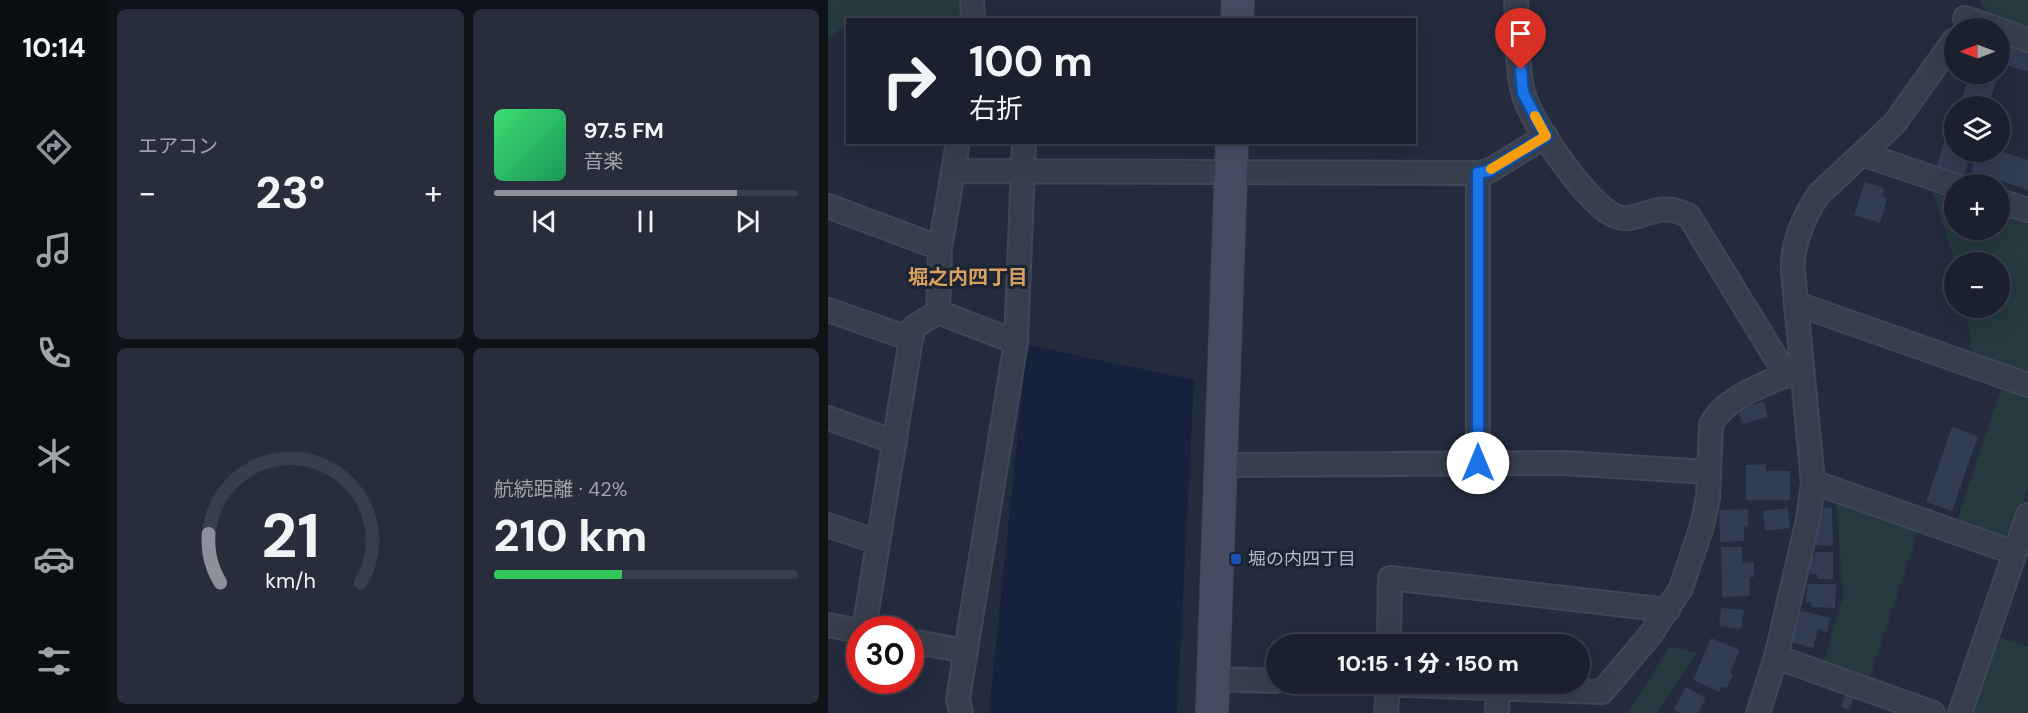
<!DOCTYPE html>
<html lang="ja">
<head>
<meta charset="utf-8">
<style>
  :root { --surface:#1a202e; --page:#272d3a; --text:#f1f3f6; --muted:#9fa3aa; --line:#383e4a; --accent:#8c9099 }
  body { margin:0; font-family:"DM Sans","Noto Sans JP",sans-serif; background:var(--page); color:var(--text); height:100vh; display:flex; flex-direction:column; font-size:22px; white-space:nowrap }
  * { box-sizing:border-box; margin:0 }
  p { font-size:20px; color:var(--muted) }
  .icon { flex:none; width:33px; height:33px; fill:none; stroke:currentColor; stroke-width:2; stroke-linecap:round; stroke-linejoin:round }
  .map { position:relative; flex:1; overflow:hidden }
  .sheet { display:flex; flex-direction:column; gap:9px; padding:9px; background:#0e1219; width:720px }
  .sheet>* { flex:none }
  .top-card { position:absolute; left:18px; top:18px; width:570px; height:126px; border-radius:0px; box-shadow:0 6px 24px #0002,0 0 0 2px var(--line); background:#1a202e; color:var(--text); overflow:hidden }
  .needle { width:39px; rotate:270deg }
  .tools { position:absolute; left:1116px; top:18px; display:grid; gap:12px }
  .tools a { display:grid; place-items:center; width:66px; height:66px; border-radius:50%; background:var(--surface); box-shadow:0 6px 24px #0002,0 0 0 2px var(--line); font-size:30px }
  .speed { position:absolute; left:18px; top:616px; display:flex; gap:12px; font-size:30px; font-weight:700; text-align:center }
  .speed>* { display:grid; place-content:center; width:78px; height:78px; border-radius:50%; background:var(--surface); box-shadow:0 6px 24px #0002,0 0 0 2px var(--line); line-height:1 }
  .speed .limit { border:9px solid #d22; background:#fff; color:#111 }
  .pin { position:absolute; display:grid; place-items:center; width:51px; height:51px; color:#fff; margin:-62px -26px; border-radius:50% 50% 50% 0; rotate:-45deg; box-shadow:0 0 6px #0007 }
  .pin .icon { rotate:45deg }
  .me { position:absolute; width:66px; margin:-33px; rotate:0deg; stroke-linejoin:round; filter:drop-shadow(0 0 4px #0008) }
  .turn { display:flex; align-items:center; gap:21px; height:126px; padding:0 24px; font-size:27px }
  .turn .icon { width:78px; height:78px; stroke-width:2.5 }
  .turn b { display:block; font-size:42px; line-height:51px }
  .big { font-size:45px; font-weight:800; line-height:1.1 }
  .sheet .tile { flex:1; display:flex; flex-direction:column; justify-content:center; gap:9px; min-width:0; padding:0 21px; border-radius:9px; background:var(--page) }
  .sheet .dial { align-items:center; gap:0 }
  .dial svg { height:156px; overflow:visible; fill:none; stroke:var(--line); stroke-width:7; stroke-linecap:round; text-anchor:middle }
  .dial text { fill:var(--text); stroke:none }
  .song { display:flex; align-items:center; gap:18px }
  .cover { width:72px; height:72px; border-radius:9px; background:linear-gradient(135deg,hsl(140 70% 55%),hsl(150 70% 35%)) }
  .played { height:6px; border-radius:3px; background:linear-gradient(90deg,var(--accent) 80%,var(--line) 80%) }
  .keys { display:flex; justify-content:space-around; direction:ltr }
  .heat { display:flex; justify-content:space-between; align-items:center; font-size:33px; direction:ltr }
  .charge { height:9px; border-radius:4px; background:linear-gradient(90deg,#34c759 42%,var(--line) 0) }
  .sheet .tiles { flex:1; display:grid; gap:9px; grid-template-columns:repeat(2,1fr) }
  .trip { position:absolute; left:438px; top:634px; width:324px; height:60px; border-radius:30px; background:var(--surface); box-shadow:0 6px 24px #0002,0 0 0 2px var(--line); font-weight:800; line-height:60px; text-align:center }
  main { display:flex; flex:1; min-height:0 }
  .tab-bar { display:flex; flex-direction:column; width:108px; justify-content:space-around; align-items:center; background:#0a0d12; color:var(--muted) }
  .tab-bar .icon { width:42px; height:42px }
  .tab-bar .on { color:var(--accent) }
  .tab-bar b { font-size:27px; color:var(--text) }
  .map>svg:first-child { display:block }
  .green { fill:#25393e }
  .water { fill:#16213b }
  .building { fill:#323c52 }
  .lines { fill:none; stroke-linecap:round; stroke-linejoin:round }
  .street-casing { stroke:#404756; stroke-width:26 }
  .secondary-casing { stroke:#404756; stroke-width:34 }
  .street { stroke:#373e4d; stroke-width:22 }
  .secondary { stroke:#454c61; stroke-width:32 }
  .route-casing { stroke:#114b97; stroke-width:15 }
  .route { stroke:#1a73e8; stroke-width:10 }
  .slow { stroke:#f59e0b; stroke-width:10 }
  .transit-dot { fill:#1a4fb4; stroke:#1c2332; stroke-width:2 }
  .labels { text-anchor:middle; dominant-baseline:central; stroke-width:6; stroke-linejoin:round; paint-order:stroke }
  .poi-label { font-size:18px; fill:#b3b9c9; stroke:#1c2332; text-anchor:start }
  .neighbourhood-label { font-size:20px; font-weight:bold; fill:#d7a05f; stroke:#1c2332 }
</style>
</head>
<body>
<main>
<nav class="tab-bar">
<b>10:14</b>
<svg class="icon on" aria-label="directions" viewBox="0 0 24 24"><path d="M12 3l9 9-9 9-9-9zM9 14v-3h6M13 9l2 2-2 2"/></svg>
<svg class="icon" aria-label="music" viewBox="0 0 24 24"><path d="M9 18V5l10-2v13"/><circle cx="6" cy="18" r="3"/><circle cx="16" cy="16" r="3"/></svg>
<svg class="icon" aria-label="phone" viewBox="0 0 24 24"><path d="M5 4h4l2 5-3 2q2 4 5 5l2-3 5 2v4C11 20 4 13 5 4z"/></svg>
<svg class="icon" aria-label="climate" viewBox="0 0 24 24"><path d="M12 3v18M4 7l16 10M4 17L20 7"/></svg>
<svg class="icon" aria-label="car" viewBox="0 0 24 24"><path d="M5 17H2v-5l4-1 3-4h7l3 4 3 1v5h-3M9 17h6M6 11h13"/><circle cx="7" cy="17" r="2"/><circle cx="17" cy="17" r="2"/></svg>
<svg class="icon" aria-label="filters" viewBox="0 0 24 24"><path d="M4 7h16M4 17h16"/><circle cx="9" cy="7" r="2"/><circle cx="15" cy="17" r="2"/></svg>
</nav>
<section class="sheet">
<div class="tiles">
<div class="tile"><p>エアコン</p>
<div class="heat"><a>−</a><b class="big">23°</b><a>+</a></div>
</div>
<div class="tile">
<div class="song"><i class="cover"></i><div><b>97.5 FM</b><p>音楽</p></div></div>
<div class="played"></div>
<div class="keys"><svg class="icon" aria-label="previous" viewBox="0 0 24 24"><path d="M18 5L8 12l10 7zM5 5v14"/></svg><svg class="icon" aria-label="pause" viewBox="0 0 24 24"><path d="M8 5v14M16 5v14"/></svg><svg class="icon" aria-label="next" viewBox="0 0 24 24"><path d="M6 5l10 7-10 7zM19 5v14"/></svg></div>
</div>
<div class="tile dial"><svg viewBox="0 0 100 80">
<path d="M14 69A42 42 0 1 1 86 69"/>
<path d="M14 69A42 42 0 0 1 8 44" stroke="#8c9099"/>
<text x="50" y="56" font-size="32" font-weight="700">21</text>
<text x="50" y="72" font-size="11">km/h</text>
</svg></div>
<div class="tile"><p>航続距離 · 42%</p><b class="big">210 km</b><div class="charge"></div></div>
</div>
</section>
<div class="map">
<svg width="1200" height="713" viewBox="0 0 1200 713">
  <rect width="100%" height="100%" fill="#232b3d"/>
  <path class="green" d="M0,0H139L136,19L20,20L19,24L0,39Z
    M1151,0H1200V31L1162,18Z
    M1104,190L1126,197V230H1172V212L1200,222V375L1144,356L1138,308H1172V262H1127Z
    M1174,386L1200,395V489L1184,536L1178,539L1128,524Z
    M1008,497L1091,529L1040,682L994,666L1015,597Z
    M1166,636L1200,647V713H1141Z
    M842,646L869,653L829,713H799Z"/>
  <path class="water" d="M199,345L366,380L349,713H161Z"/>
  <path class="building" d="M1172,42L1200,52V72L1172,63Z
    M1134,74H1171L1160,106H1131L1141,78Z
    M1122,123L1126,125V152H1144L1136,177L1108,168Z
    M1172,151L1200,160V190L1143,171L1149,152Z
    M1037,182L1056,188L1054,196L1059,198L1052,223L1026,215Z
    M936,402L940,417L914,424L910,409Z
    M1124,427L1150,436L1124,511L1098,502Z
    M938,464V471H962V500H918V465Z
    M988,507L1004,508L1005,546L986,545Z
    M960,508L962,528L937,531L935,511Z
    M920,509V526H916V541L892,542L891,510Z
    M893,547H914V563L926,562V577H921L922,596L894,597Z
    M987,552H1005V579H989V574H982V556H987Z
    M979,584H1008L1007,608L983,607V602H978Z
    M893,608L916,610L913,629L891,626Z
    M971,610L1002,618L999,632L990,629L985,648L962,642Z
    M883,638L912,650L902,672L905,674L899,688L894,686L891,692L865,680Z
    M858,687L878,698L870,713H852L845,710Z
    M1018,693L1026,697L1021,710L1013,707Z"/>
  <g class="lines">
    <g class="street-casing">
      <path id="street" d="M144,0L145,20
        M688,0C690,30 688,63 695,92C701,120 760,205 787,216C811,226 827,197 861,216L959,376
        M1137,18L1167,28
        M1172,30L1200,40
        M1034,154L1126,185
        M126,171L650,173L661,171L718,136
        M650,173V463
        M1172,201L1200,210
        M0,206L112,248
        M969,304L1200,385
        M0,310L83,339
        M110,312L188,342L130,699L133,713
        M110,312L112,248L130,142
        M188,342L196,142
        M0,418L67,442
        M393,465L736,463L881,472
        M985,482L1187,553
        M0,525L49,542
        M0,625L32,631
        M36,630L83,339L86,327L110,312
        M82,641L138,651
        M561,645L562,578L840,610
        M948,657L1105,713
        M386,679L448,681
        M550,684L774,692L823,634L853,588L874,526L880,497L883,425C898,394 945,383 974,367
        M558,713L560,684
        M669,713L670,689
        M930,713L948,657L980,520L985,482L965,272C963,246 976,216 991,194L1066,124L1126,40
        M1132,713L1200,515"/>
    </g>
    <g class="secondary-casing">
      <path id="secondary" d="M409,20L410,0
        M384,713L404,142"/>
    </g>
    <use href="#street" class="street"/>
    <use href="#secondary" class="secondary"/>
  </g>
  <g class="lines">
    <g class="route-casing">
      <path id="route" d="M650,463V173L661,171L718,136L695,93L693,70"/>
    </g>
    <use href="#route" class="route"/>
    <path class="slow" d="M663,169L718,136L707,116"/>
  </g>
  <rect class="transit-dot" x="402" y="553" width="12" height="12" rx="3"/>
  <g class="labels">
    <g class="poi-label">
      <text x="420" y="559">堀の内四丁目</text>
    </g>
    <g class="neighbourhood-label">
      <text x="140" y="277">堀之内四丁目</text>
    </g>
  </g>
</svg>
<div class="tools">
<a><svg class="needle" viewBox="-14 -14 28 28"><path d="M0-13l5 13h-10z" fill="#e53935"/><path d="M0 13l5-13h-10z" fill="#9fa3aa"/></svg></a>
<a><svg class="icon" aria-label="layers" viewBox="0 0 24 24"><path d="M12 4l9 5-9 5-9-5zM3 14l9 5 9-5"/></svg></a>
<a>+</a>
<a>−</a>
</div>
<div class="speed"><div class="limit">30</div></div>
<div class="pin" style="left:693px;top:70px;background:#d93025"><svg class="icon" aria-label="arrive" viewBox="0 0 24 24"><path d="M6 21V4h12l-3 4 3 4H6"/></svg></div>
<svg class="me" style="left:650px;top:463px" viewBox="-20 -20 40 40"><circle r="19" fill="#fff"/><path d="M0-13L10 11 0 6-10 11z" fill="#1a73e8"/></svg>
<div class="trip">10:15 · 1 分 · 150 m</div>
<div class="top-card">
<div class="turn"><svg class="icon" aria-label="right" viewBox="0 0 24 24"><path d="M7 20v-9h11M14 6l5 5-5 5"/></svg><div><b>100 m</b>右折</div></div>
</div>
</div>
</main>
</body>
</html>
